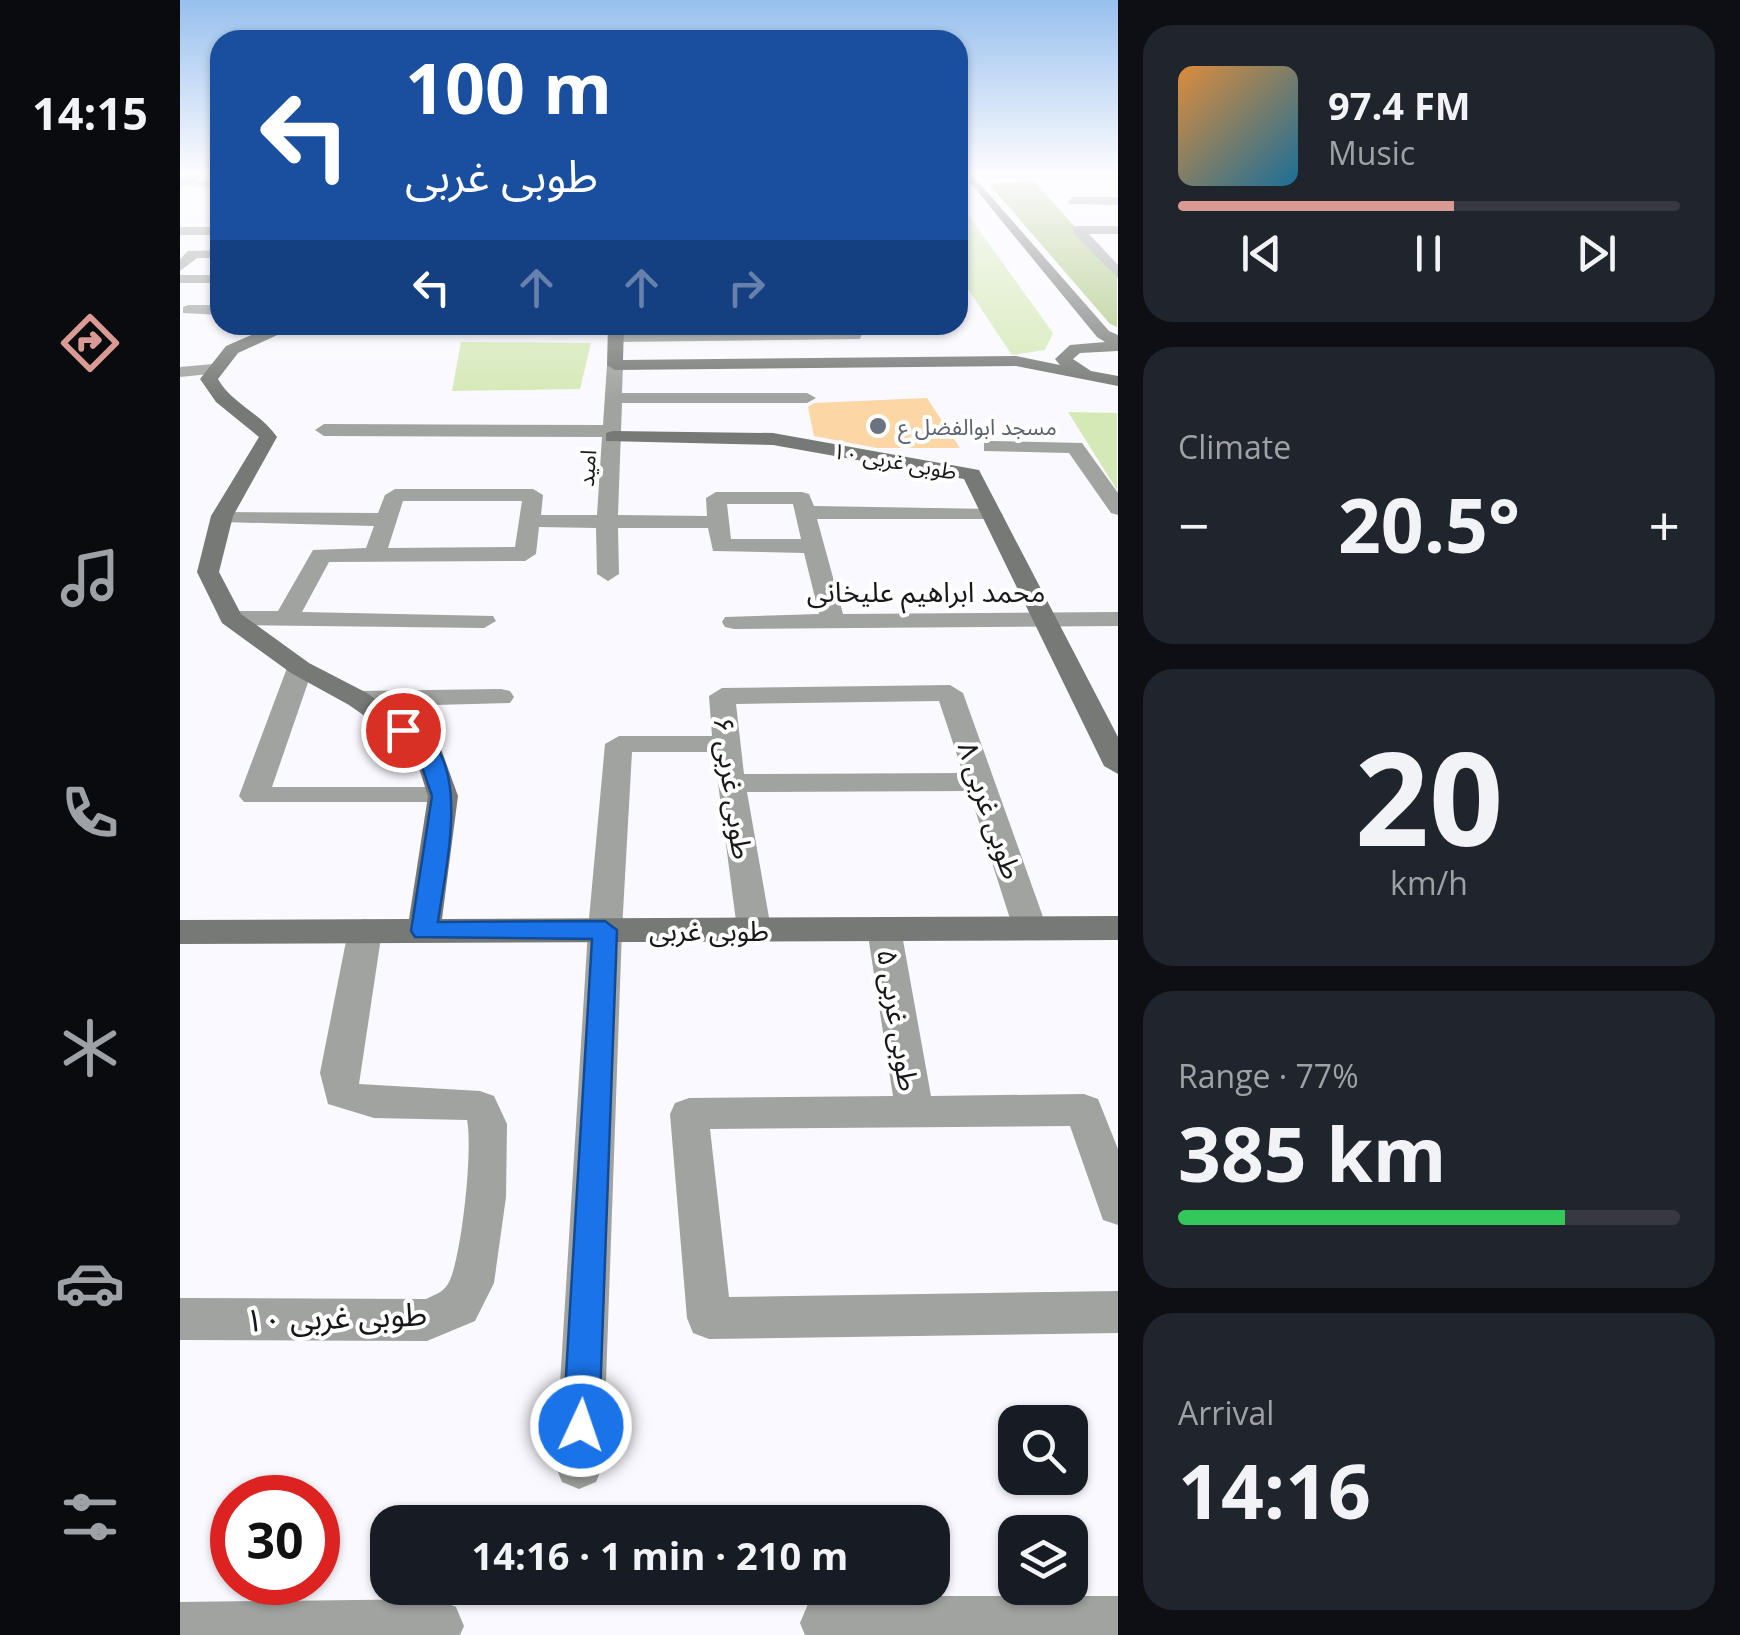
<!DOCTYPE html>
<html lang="en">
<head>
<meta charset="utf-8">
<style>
  :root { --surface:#171b24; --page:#20242c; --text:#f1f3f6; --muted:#9ea1a6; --line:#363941; --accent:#d89a92 }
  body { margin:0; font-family:"Open Sans","Noto Sans Arabic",sans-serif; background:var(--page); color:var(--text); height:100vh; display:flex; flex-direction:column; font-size:38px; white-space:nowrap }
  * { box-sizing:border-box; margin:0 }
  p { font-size:32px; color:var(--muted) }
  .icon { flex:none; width:55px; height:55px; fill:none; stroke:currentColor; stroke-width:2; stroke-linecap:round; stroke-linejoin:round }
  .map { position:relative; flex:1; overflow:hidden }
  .side { display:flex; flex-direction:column; gap:25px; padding:25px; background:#0d0f14; width:622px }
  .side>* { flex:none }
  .banner { position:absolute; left:30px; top:30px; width:758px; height:305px; border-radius:30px; box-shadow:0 2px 8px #0004; background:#1a4fa0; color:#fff; overflow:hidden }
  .controls { position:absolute; left:818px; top:1405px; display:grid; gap:20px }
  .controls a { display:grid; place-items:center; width:90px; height:90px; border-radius:20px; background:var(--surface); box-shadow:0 2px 8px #0004; font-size:50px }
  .speed { position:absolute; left:30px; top:1475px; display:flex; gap:20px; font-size:50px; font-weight:700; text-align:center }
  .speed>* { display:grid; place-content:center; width:130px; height:130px; border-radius:50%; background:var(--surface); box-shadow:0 2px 8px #0004; line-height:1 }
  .speed .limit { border:15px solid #d22; background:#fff; color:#111 }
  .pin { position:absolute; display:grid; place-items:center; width:85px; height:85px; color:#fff; margin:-42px; border:5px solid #fff; border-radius:50%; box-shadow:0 2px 10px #0007 }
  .me { position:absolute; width:110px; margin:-55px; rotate:3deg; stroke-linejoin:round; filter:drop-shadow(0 0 8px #0008) }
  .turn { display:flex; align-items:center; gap:35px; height:210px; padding:0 30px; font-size:45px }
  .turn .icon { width:130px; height:130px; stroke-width:2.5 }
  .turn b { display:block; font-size:70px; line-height:85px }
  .lanes { display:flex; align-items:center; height:95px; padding:0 30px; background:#0003; justify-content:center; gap:50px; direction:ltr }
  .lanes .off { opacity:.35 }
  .big { font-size:75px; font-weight:700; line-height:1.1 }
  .side .card { flex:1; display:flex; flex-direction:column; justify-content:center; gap:15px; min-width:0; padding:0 35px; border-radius:30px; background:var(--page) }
  .side .dial { align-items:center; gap:0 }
  .dial b { font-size:130px; line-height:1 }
  .song { display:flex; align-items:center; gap:30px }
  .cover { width:120px; height:120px; border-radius:15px; background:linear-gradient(135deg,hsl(30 70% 55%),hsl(200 70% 35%)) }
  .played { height:10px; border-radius:5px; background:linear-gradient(90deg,var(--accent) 55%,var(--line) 55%) }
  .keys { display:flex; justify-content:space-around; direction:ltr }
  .heat { display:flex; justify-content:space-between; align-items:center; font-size:55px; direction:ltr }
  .charge { height:15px; border-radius:8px; background:linear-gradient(90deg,#34c759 77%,var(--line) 0) }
  .trip { position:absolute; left:190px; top:1505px; width:580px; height:100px; border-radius:30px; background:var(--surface); box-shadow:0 2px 8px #0004; font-weight:700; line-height:100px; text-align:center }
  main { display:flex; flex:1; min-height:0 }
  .tabs { display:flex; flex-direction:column; width:180px; justify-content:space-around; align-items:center; background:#090b0e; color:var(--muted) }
  .tabs .icon { width:70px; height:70px }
  .tabs .active { color:var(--accent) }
  .tabs b { font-size:45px; color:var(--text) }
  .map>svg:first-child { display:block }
  .green { fill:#d5e9b6 }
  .forest { fill:#afc984 }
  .building { fill:#fdd6a6 }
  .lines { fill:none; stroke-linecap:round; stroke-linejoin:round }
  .street { fill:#a0a3a0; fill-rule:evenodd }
  .secondary { fill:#767976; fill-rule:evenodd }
  .route { fill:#1a73e8; stroke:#114b97; stroke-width:2.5 }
  .worship-dot { fill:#6b7280; stroke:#fff; stroke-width:4 }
  .labels { text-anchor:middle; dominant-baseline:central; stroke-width:8; stroke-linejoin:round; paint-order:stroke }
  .far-worship-label { font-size:22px; fill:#5b616d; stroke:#fff; text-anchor:start }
  .far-street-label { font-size:22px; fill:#18171a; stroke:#fff }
  .street-label { font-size:28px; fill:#18171a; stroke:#fff }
  .near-street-label { font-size:32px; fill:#18171a; stroke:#fff }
</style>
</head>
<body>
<main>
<nav class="tabs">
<b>14:15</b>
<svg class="icon active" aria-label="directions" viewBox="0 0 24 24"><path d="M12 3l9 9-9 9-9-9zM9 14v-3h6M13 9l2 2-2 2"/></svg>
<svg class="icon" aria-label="music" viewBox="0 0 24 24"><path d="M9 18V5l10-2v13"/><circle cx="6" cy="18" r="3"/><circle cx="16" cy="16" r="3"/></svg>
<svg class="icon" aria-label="phone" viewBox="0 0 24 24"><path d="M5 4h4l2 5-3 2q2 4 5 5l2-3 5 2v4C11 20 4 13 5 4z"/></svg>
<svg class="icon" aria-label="climate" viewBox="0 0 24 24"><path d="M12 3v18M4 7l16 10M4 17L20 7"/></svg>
<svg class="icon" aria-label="car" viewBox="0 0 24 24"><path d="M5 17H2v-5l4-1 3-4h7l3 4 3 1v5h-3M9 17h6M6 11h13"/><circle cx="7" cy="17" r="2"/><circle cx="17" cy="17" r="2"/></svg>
<svg class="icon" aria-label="filters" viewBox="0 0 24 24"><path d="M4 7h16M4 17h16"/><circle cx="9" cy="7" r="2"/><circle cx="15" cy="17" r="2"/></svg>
</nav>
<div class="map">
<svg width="938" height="1635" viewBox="0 0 938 1635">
  <rect width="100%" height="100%" fill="#faf9ff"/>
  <path class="green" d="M778,201L873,333L865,350L832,355L778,274Z
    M281,342L411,343L400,389L272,391Z
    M888,412L937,413V490Z"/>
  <path class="forest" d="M854,181L937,274V327L930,324L809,184Z"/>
  <path class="building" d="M747,398L780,448H697L634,436L628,407L634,403Z"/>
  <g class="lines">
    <path class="street" d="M14,172H26L17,181H40V187L1,186V182Z
      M938,172V178L803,179L797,176L803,173Z
      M892,197H938V205L888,204Z
      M898,226H938V234H909L938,265V278L893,233V227Z
      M0,227H40V235H0Z
      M40,250V258H17L0,271V259L8,251Z
      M0,275H40V283H0Z
      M8,305H40V315L3,313V307Z
      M669,325H685L680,339L436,342L428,337L436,332L667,331Z
      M435,360L443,365L442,393H627L636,398L627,403H442L438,515L527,516L526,498L536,492H622L629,494L634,506L812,509L819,511L823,515L819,519H637L663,614L938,612V626L554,629L545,627L542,622L545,617L639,614L624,553L533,551L528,528H438L439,574L428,581L417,574L416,528L359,527L356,554L345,561L149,562L122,612L313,616L316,621L304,628L51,625L39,618L51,611H98L133,550L186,548L194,526L42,522L35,520L31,516L35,512L198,513L205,495L215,489H353L363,495L361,515H417L422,437L144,436L135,430L144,424L423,425L427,365ZM223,501H342L335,547L208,548ZM547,504H613L621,539H551Z
      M33,364L39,365V373L0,377V367Z
      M811,441L902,443L938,493V515L931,513L889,453L804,451V443Z
      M120,660L133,668L92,787H263L273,790L278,796L273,802H64L59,796L107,668Z
      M770,685L783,693L867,928L862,936L850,940L838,936L833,928L789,791L567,792L591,929L586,937L574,941L562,937L557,929L534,752H452L442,930L423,1465L416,1482L399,1489L382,1482L375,1465L408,930L425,744L439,736H532L529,696L542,688ZM759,701L783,773L564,774L556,704Z
      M321,689L330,691L334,697L330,703L178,707L165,699L178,691Z
      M704,917L716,921L721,929L751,1096L904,1094L918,1099L938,1149V1225L923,1220L890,1126L530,1129L549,1297L938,1291V1333L529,1339L513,1333L507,1318L490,1114L495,1103L509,1098L713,1096L687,929L692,921Z
      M185,919L197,923L202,931L179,1084L300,1091L314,1096L327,1124L326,1197L314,1283L295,1321L247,1341L0,1340V1298L246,1299C256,1294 265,1292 270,1280C282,1252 293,1149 287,1120L194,1118L148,1104L140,1073L168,931L173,923Z
      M647,1596H938V1635H625L620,1623L628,1604Z
      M257,1599L276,1607L284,1626L280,1635H0V1602Z"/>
    <path class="secondary" d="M793,176L929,331L938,335V351L900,353L893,359L911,371L938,376V386L836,366L435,370L427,365L428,325H444L443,360L836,356L880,365L875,359L890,345L925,342L917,337L789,181Z
      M94,325H119L58,353L38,379C52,404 81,413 97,437L53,516L39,572L61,614L129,663L187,693L260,746L278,796L262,919L938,916V940L0,944V920L229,919L248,796L233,750L169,705L111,673L42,623L17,572L31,516L79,437L36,402L20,379L46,346Z
      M433,431L593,433L799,470L938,737V774L924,766L784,479L593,445L426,441V433Z"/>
  </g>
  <linearGradient id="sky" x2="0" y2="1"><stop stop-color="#97c0ee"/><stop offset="0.43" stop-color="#fdfcff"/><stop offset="1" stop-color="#fdfcff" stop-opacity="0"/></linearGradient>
  <rect width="938" height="401" fill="url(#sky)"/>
  <path class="route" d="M223,724C298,743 265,867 258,922L425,921L437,930L419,1426L414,1439L401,1444L388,1439L383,1426L412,939L235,937L231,931L252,796L236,749L213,730Z"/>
  <circle class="worship-dot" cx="698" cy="426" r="10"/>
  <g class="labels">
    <g class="far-worship-label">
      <text x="718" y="426">مسجد ابوالفضل ع</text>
    </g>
    <g class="far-street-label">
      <text transform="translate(715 460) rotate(10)">طوبی غربی ۱۰</text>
      <text transform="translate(406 468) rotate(-86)">امید</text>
    </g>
    <g class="street-label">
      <text x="746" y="591">محمد ابراهیم علیخانی</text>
      <text transform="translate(554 788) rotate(82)">طوبی غربی ۶</text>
      <text transform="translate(811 810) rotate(71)">طوبی غربی ۸</text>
      <text x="529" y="930">طوبی غربی</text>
      <text transform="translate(719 1020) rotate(81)">طوبی غربی ۵</text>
    </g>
    <g class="near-street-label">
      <text transform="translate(156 1316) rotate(-2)">طوبی غربی ۱۰</text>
    </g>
  </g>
</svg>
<div class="controls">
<a><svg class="icon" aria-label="search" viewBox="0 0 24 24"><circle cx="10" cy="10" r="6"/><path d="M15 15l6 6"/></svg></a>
<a><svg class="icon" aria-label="layers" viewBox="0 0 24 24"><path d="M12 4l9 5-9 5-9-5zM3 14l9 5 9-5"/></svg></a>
</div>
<div class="speed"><div class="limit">30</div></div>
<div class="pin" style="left:223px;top:730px;background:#d93025"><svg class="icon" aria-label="arrive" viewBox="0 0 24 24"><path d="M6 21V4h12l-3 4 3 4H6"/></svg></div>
<svg class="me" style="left:401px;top:1426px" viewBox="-20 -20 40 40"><circle r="17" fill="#1a73e8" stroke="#fff" stroke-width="3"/><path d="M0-11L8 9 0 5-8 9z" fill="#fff"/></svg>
<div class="trip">14:16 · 1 min · 210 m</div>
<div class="banner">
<div class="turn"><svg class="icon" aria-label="left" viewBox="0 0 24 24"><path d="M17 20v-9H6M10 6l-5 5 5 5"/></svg><div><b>100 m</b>طوبی غربی</div></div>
<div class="lanes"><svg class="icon" aria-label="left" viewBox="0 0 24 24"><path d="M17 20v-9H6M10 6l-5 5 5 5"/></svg><svg class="icon off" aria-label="ahead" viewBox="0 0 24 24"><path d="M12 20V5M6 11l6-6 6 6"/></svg><svg class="icon off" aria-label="ahead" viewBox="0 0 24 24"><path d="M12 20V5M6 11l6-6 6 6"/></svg><svg class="icon off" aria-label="right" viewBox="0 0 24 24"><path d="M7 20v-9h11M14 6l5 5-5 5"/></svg></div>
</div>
</div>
<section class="side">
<div class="card">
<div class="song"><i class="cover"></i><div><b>97.4 FM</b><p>Music</p></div></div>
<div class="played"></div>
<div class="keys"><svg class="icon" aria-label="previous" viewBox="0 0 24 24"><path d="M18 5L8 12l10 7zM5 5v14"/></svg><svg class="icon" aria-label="pause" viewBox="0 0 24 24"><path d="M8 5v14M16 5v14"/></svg><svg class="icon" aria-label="next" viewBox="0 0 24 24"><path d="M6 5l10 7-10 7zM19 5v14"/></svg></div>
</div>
<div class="card"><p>Climate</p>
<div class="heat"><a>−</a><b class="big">20.5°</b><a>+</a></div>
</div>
<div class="card dial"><b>20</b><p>km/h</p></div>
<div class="card"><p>Range · 77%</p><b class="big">385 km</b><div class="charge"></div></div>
<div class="card"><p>Arrival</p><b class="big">14:16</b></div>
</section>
</main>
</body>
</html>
